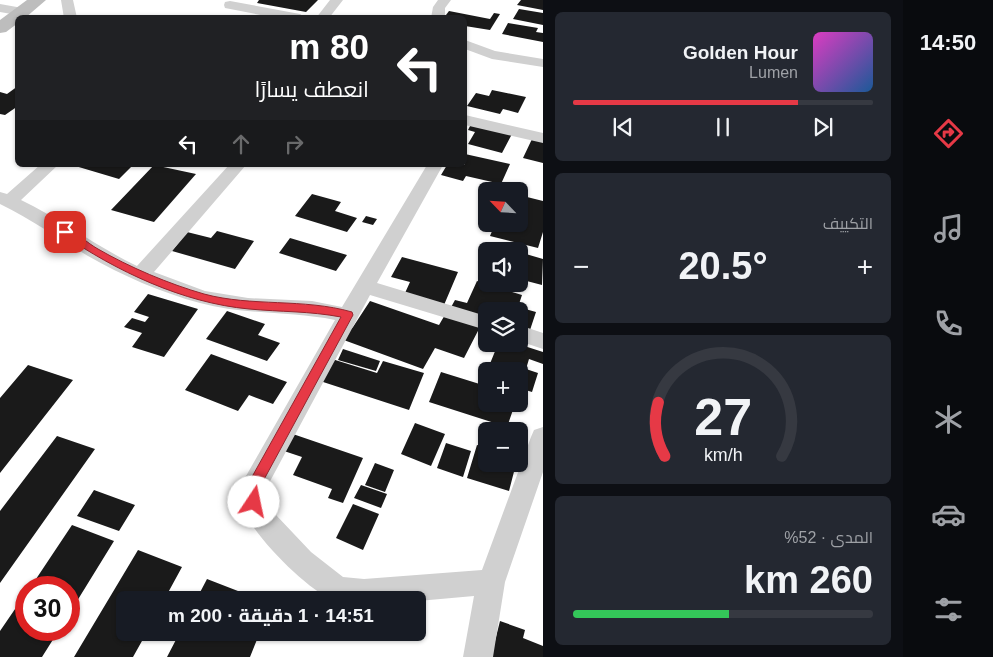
<!DOCTYPE html>
<html lang="ar">
<head>
<meta charset="utf-8">
<style>
  :root { --surface:#171b24; --page:#242831; --text:#f1f3f6; --muted:#9ea1a6; --line:#363941; --accent:#e63946 }
  body { margin:0; font-family:Arial,Cairo,sans-serif; background:var(--page); color:var(--text); direction:rtl; height:100vh; display:flex; flex-direction:column; font-size:19px; white-space:nowrap }
  * { box-sizing:border-box; margin:0 }
  p { font-size:16px; color:var(--muted) }
  .icon { flex:none; width:28px; height:28px; fill:none; stroke:currentColor; stroke-width:2; stroke-linecap:round; stroke-linejoin:round }
  .map { position:relative; flex:1; overflow:hidden; direction:ltr }
  .side { display:flex; flex-direction:column; gap:12px; padding:12px; background:#0d0f14; width:360px }
  .side>* { flex:none }
  .hud { position:absolute; left:15px; top:15px; width:452px; height:152px; border-radius:8px; box-shadow:0 1px 4px #0004; direction:rtl; background:#202124; color:#fff; overflow:hidden }
  .needle { width:32px; rotate:295deg }
  .buttons { position:absolute; left:478px; top:182px; display:grid; gap:10px }
  .buttons a { display:grid; place-items:center; width:50px; height:50px; border-radius:8px; background:var(--surface); box-shadow:0 1px 4px #0004; font-size:25px }
  .speed { position:absolute; left:15px; top:576px; display:flex; gap:10px; font-size:25px; font-weight:700; text-align:center }
  .speed>* { display:grid; place-content:center; width:65px; height:65px; border-radius:50%; background:var(--surface); box-shadow:0 1px 4px #0004; line-height:1 }
  .speed .limit { border:8px solid #d22; background:#fff; color:#111 }
  .pin { position:absolute; display:grid; place-items:center; width:42px; height:42px; color:#fff; margin:-21px; border-radius:10px; box-shadow:0 2px 8px #0006 }
  .me { position:absolute; width:55px; margin:-28px; rotate:11deg; stroke-linejoin:round; filter:drop-shadow(0 0 4px #0008) }
  .turn { display:flex; align-items:center; gap:18px; height:105px; padding:0 15px; font-size:22px }
  .turn .icon { width:65px; height:65px; stroke-width:2.5 }
  .turn b { display:block; font-size:35px; line-height:42px }
  .lanes { display:flex; align-items:center; height:48px; padding:0 15px; background:#0003; justify-content:center; gap:25px; direction:ltr }
  .lanes .off { opacity:.35 }
  .big { font-size:38px; font-weight:700; line-height:1.1 }
  .side .tile { flex:1; display:flex; flex-direction:column; justify-content:center; gap:8px; min-width:0; padding:0 18px; border-radius:8px; background:var(--page) }
  .side .dial { align-items:center; gap:0 }
  .dial svg { height:130px; overflow:visible; fill:none; stroke:var(--line); stroke-width:7; stroke-linecap:round; text-anchor:middle }
  .dial text { fill:var(--text); stroke:none }
  .song { display:flex; align-items:center; gap:15px }
  .cover { width:60px; height:60px; border-radius:8px; background:linear-gradient(135deg,hsl(310 70% 55%),hsl(210 70% 35%)) }
  .played { height:5px; border-radius:2px; background:linear-gradient(90deg,var(--accent) 75%,var(--line) 75%) }
  .keys { display:flex; justify-content:space-around; direction:ltr }
  .heat { display:flex; justify-content:space-between; align-items:center; font-size:28px; direction:ltr }
  .charge { height:8px; border-radius:4px; background:linear-gradient(90deg,#34c759 52%,var(--line) 0) }
  .trip { position:absolute; left:116px; top:591px; width:310px; height:50px; border-radius:8px; background:var(--surface); box-shadow:0 1px 4px #0004; font-weight:700; line-height:50px; text-align:center; direction:rtl }
  main { display:flex; flex:1; min-height:0 }
  .dock { display:flex; flex-direction:column; width:90px; justify-content:space-around; align-items:center; background:#090b0e; color:var(--muted) }
  .dock .icon { width:35px; height:35px }
  .dock .active { color:var(--accent) }
  .dock b { font-size:22px; color:var(--text) }
  .map>svg:first-child { display:block }
  .building { fill:#1a1a1a }
  .lines { fill:none; stroke-linecap:round; stroke-linejoin:round }
  .street { fill:#d0d0d0; fill-rule:evenodd }
  .secondary { fill:#bdbdbd; fill-rule:evenodd }
  .route { fill:#e63946; stroke:#96252e }
</style>
</head>
<body>
<main>
<nav class="dock">
<b>14:50</b>
<svg class="icon active" aria-label="directions" viewBox="0 0 24 24"><path d="M12 3l9 9-9 9-9-9zM9 14v-3h6M13 9l2 2-2 2"/></svg>
<svg class="icon" aria-label="music" viewBox="0 0 24 24"><path d="M9 18V5l10-2v13"/><circle cx="6" cy="18" r="3"/><circle cx="16" cy="16" r="3"/></svg>
<svg class="icon" aria-label="phone" viewBox="0 0 24 24"><path d="M5 4h4l2 5-3 2q2 4 5 5l2-3 5 2v4C11 20 4 13 5 4z"/></svg>
<svg class="icon" aria-label="climate" viewBox="0 0 24 24"><path d="M12 3v18M4 7l16 10M4 17L20 7"/></svg>
<svg class="icon" aria-label="car" viewBox="0 0 24 24"><path d="M5 17H2v-5l4-1 3-4h7l3 4 3 1v5h-3M9 17h6M6 11h13"/><circle cx="7" cy="17" r="2"/><circle cx="17" cy="17" r="2"/></svg>
<svg class="icon" aria-label="filters" viewBox="0 0 24 24"><path d="M4 7h16M4 17h16"/><circle cx="9" cy="7" r="2"/><circle cx="15" cy="17" r="2"/></svg>
</nav>
<section class="side">
<div class="tile">
<div class="song"><i class="cover"></i><div><b>Golden Hour</b><p>Lumen</p></div></div>
<div class="played"></div>
<div class="keys"><svg class="icon" aria-label="previous" viewBox="0 0 24 24"><path d="M18 5L8 12l10 7zM5 5v14"/></svg><svg class="icon" aria-label="pause" viewBox="0 0 24 24"><path d="M8 5v14M16 5v14"/></svg><svg class="icon" aria-label="next" viewBox="0 0 24 24"><path d="M6 5l10 7-10 7zM19 5v14"/></svg></div>
</div>
<div class="tile"><p>التكييف</p>
<div class="heat"><a>−</a><b class="big">20.5°</b><a>+</a></div>
</div>
<div class="tile dial"><svg viewBox="0 0 100 80">
<path d="M14 69A42 42 0 1 1 86 69"/>
<path d="M14 69A42 42 0 0 1 10 36" stroke="#e63946"/>
<text x="50" y="56" font-size="32" font-weight="700">27</text>
<text x="50" y="72" font-size="11">km/h</text>
</svg></div>
<div class="tile"><p>المدى · 52%</p><b class="big">260 km</b><div class="charge"></div></div>
</section>
<div class="map">
<svg width="543" height="657" viewBox="0 0 543 657">
  <rect width="100%" height="100%" fill="#fff"/>
  <path class="building" d="M259,0H318L306,12L257,3Z
    M521,0H543V10L517,5Z
    M519,9L543,13V25L513,19Z
    M449,11L490,19L494,13L500,14L490,30L465,26V18H450L451,16L446,15Z
    M508,23L538,28L536,32L543,33V42L502,34Z
    M18,86V106L5,115L0,114V92L7,94Z
    M492,90L526,97L518,113L503,109L500,114L467,106L476,93L489,96Z
    M471,124L512,134L502,153L468,144L475,132L468,130Z
    M532,139L543,142V163L523,158Z
    M465,154L510,164L501,184L466,176L463,181L441,175L447,165H465Z
    M72,165H133L119,179Z
    M154,165L196,174L154,222L111,210Z
    M312,194L341,202L335,211L357,218L347,232L295,216Z
    M519,195L543,201V232L538,248L490,236L495,224H519Z
    M366,216L377,219L373,225L362,222Z
    M217,231L254,241L235,269L172,251L187,232L211,238Z
    M290,238L347,255L336,271L279,253Z
    M519,252L543,259L542,285L519,279Z
    M402,257L458,272L444,305L405,293L410,282L391,277Z
    M477,281L522,295L518,307L536,312L529,333L519,330V311H486V320L450,309L455,300L467,303Z
    M148,294L198,309L164,357L132,347L142,333L124,327L132,318L145,322L149,317L134,312Z
    M370,301L439,325L446,313L481,325L464,358L435,348L423,369L341,339L353,327Z
    M227,311L265,324L258,335L280,343L267,361L206,339Z
    M498,344H518L543,352V364L529,359L526,369L538,373L532,392L519,388V371H487Z
    M343,349L380,361L376,371L338,360Z
    M211,354L287,382L273,404L249,395L238,411L185,390Z
    M332,359L377,373L383,361L424,373L409,410L320,381Z
    M28,365L73,380L0,473V398Z
    M441,372L486,386V404H515L507,427L429,402Z
    M415,423L445,434L431,466L401,454Z
    M287,432L363,458L343,503L328,498L332,489L293,475L302,457L278,449Z
    M57,436L95,449L0,583V511Z
    M446,443L471,451L463,477L437,468Z
    M477,445L486,447V464H516L509,491L467,478Z
    M375,463L394,470L385,492L365,485Z
    M361,485L387,494L381,508L354,498Z
    M94,490L135,505L119,531L77,516Z
    M353,504L379,514L363,550L336,538Z
    M72,525L114,541L69,614V588H30Z
    M138,550L182,567L164,600H125V632H147L133,657H74Z
    M207,579L261,600H196Z
    M26,593V630H59L42,657H0V631Z
    M500,621L525,630L523,638L543,646V657H491Z
    M180,632H260L250,657H167Z"/>
  <g class="lines">
    <path class="street" d="M61,0H73L77,18H64Z
      M330,0H343L329,18H316Z
      M438,0H451L445,8V18H431L433,7Z
      M230,1L300,14L306,18H276L225,8L224,5L225,2Z
      M0,4L28,9L29,12L23,16L0,12Z
      M465,40L495,51L543,59V67L492,59L465,49Z
      M465,115L543,133V143L465,125Z
      M40,165H58L21,200C61,219 97,247 137,266L229,165H246L154,272L205,291L248,298L312,301L342,307L427,165H443L377,283L486,316V330L370,295L268,485L267,502L276,515L311,552L343,577L364,579L482,570L531,437L534,430L543,427V472L505,582L493,657H463L474,596L418,601L333,600C306,589 248,531 241,503C239,494 242,484 246,476L335,320C290,311 244,315 200,303C162,293 121,275 88,256C58,238 32,220 0,204V192L7,194Z
      M519,325L543,333V349L519,341Z"/>
    <path class="secondary" d="M27,0H46L25,18H18V23L6,32L0,33V20Z"/>
  </g>
  <path class="route" d="M65,229C77,232 87,243 98,249C129,267 169,284 204,294C252,307 303,298 352,312L353,315L261,485L259,506L254,508L249,506L247,502L248,484L341,317C309,311 281,312 249,309C183,303 116,271 62,234V230Z"/>
</svg>
<div class="buttons">
<a><svg class="needle" viewBox="-14 -14 28 28"><path d="M0-13l5 13h-10z" fill="#e53935"/><path d="M0 13l5-13h-10z" fill="#9ea1a6"/></svg></a>
<a><svg class="icon" aria-label="sound" viewBox="0 0 24 24"><path d="M4 9h4l5-4v14l-5-4H4zM17 9q2 3 0 6"/></svg></a>
<a><svg class="icon" aria-label="layers" viewBox="0 0 24 24"><path d="M12 4l9 5-9 5-9-5zM3 14l9 5 9-5"/></svg></a>
<a>+</a>
<a>−</a>
</div>
<div class="speed"><div class="limit">30</div></div>
<div class="pin" style="left:65px;top:232px;background:#d93025"><svg class="icon" aria-label="arrive" viewBox="0 0 24 24"><path d="M6 21V4h12l-3 4 3 4H6"/></svg></div>
<svg class="me" style="left:254px;top:502px" viewBox="-20 -20 40 40"><circle r="19" fill="#fff"/><path d="M0-13L10 11 0 6-10 11z" fill="#e63946"/></svg>
<div class="trip">14:51 · 1 دقيقة · 200 m</div>
<div class="hud">
<div class="turn"><svg class="icon" aria-label="left" viewBox="0 0 24 24"><path d="M17 20v-9H6M10 6l-5 5 5 5"/></svg><div><b>80 m</b>انعطف يسارًا</div></div>
<div class="lanes"><svg class="icon" aria-label="left" viewBox="0 0 24 24"><path d="M17 20v-9H6M10 6l-5 5 5 5"/></svg><svg class="icon off" aria-label="ahead" viewBox="0 0 24 24"><path d="M12 20V5M6 11l6-6 6 6"/></svg><svg class="icon off" aria-label="right" viewBox="0 0 24 24"><path d="M7 20v-9h11M14 6l5 5-5 5"/></svg></div>
</div>
</div>
</main>
</body>
</html>
